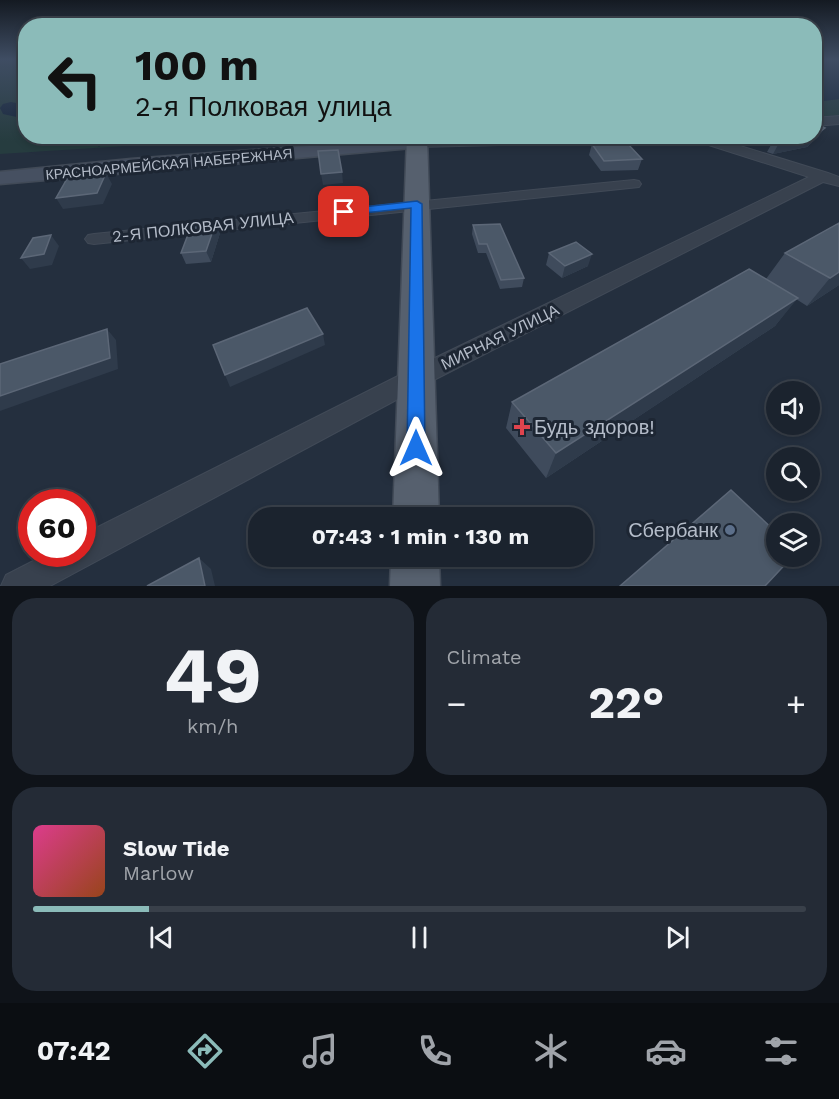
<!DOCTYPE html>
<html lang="en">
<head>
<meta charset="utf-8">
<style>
  :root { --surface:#1b232e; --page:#242b36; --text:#f1f3f6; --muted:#a0a4aa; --line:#39404a; --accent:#8bbbb9 }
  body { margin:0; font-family:"Work Sans",sans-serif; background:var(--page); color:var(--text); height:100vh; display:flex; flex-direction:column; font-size:22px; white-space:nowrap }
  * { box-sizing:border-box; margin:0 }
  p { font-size:20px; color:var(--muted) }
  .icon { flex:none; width:33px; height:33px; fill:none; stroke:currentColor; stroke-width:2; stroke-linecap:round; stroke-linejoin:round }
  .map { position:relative; height:586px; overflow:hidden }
  .details { display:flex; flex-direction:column; gap:12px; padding:12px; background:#0f1319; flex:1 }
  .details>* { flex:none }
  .top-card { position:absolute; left:18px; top:18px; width:804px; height:126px; border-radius:24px; box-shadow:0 3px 9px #0003,0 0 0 2px var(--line); background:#8bbbb9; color:#111; overflow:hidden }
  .tools { position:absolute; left:766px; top:381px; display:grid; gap:12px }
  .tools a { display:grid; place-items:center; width:54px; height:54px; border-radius:50%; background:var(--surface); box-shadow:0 3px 9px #0003,0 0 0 2px var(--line); font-size:30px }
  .speed { position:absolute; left:18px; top:489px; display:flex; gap:12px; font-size:30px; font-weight:700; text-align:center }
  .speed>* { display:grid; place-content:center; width:78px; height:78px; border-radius:50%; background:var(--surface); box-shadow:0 3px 9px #0003,0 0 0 2px var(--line); line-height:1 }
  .speed .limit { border:9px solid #d22; background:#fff; color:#111 }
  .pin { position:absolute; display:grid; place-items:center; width:51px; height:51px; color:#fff; margin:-26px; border-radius:12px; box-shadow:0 3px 9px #0006 }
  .me { position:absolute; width:66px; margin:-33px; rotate:0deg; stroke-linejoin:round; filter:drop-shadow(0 0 4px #0008) }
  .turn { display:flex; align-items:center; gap:21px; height:126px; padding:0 18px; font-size:27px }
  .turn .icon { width:78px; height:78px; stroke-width:2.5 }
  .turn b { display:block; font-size:42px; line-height:51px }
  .big { font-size:45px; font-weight:700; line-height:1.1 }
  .details .card { flex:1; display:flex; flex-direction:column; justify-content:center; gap:9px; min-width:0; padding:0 21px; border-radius:24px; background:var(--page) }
  .details .dial { align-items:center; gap:0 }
  .dial b { font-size:78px; line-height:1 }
  .song { display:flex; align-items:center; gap:18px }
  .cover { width:72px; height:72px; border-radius:9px; background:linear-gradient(135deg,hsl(330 70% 55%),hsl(20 70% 35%)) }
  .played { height:6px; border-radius:3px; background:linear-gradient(90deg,var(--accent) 15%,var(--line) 15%) }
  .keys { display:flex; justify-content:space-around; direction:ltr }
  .heat { display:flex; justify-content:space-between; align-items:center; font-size:33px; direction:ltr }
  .details .tiles { flex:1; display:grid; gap:12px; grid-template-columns:1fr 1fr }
  .card:last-child { grid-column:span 2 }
  .trip { position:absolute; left:248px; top:507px; width:345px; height:60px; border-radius:24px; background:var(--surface); box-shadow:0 3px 9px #0003,0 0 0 2px var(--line); font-weight:700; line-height:60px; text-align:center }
  .tabs { display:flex; height:96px; justify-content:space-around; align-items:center; background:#0b0e12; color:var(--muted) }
  .tabs .icon { width:42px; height:42px }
  .tabs .on { color:var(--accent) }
  .tabs b { font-size:27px; color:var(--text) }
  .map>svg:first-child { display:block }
  .green { fill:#263c3f }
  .water { fill:#17263c }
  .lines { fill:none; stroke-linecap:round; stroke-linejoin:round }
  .stream { stroke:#17263c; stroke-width:4.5 }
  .river { fill:#17263c; fill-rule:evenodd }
  .street-casing { stroke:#414a57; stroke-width:2 }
  .secondary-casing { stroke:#414a57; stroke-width:3 }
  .primary-casing { stroke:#414a57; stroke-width:3 }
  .street { fill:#38414e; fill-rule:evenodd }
  .secondary { fill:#465061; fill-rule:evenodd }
  .primary { fill:#56606e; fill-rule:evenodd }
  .wall { fill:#3f4b5c }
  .shaded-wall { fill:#2f3b4b }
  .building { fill:#4b5868; stroke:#5c6777; stroke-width:1.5 }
  .route { fill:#1a73e8; stroke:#114b97; stroke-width:1.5 }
  .health-dot { fill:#e0444e; stroke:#1d2633; stroke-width:2 }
  .service-dot { fill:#5c6f8a; stroke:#1d2633; stroke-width:2 }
  .labels { text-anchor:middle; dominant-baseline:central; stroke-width:6; stroke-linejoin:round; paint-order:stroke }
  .far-street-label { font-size:14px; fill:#b4bcc9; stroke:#1d2633 }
  .street-label { font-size:16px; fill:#b4bcc9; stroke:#1d2633 }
  .near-poi-label { font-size:20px; fill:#b4bcc9; stroke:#1d2633; text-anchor:start }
</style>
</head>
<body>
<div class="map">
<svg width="839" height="586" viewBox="0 0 839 586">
  <rect width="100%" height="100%" fill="#242f3e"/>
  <path class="green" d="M25,59L26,136L267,137L0,154V60Z
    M839,99V115L815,117L814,102Z"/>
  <path class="water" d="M815,59H839V99L815,102Z"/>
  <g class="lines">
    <path class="stream" d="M99,144L105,136"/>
    <path class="river" d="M11,102L26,105V119L3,114L0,108L3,104Z"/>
    <g class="street-casing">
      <path id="street" d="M839,116V124L814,126V118Z
        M525,136H708L828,173L839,177V186L823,182L424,385L50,586H1L6,575L47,554H82V535L408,371L809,177L693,140L418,147L412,143L418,139Z
        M634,180L639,181L641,184L639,187L94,244L88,243L85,239L88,235L94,234Z"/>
    </g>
    <g class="secondary-casing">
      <path id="secondary" d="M418,138L424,139L427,143L424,147L0,184V172L131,159Z"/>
    </g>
    <g class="primary-casing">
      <path id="primary" d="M407,136H427L439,518H393Z
        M391,556H439L440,586H390Z"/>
    </g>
    <use href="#street" class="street"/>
    <use href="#secondary" class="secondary"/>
    <use href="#primary" class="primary"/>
  </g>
  <path class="wall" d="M819,136L807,147L773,154L767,152L772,143Z
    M592,144L642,159L638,170L601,171L589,155Z
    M839,223V285L807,306L796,299L775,326L546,478L506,428L512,402L766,279L785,253Z
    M473,225L524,278L522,287L500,289L486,253H478L472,234Z
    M220,233L211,262L186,264L181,253Z
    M549,253L588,266L562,278L546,265Z"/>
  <path class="shaded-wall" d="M825,128L819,136L807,147L773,154L778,145Z
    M342,172L343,183L323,185L321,174Z
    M106,173L112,184L103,204L63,209L56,198Z
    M216,222L220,233L211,262L206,251Z
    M51,235L59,246L52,265L30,269L21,258Z
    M592,254L588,266L562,278L565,266Z
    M839,272V285L807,306L830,278Z
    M798,298L775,326L546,478L556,453Z
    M107,329L116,340L118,369L0,411V396Z
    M323,334L325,345L230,387L225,375Z
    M199,558L211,569L215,586H205Z"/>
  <path class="building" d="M814,123L825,128L814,136Z
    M780,136H814L812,138L778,145L772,143Z
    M627,143L642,159L604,161L592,144Z
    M338,150L342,172L321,174L318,151Z
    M106,173L97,193L56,198L68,177Z
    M216,222L206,251L181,253L192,224Z
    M839,223V272L830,278L785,253Z
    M500,224L524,278L501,280L487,244H479L473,225Z
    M51,235L44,254L21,258L33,238Z
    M576,242L592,254L565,266L549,253Z
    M749,269L798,298L556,453L512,402Z
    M307,308L323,334L225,375L213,345Z
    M107,329L110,358L0,396V364Z
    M731,490L777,533V556H793L765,586H620Z
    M199,558L205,586H147Z"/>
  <linearGradient id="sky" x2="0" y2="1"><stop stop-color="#141a22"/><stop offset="0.42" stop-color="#3f4d63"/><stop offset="1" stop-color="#3f4d63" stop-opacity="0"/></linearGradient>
  <rect width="839" height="141" fill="url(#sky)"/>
  <path class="route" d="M417,201L422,204L425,448L423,454L416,456L410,454L407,448L411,208L344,215L338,212L344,209Z"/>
  <path class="health-dot" d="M519 418h6v6h6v6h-6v6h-6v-6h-6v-6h6z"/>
  <circle class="service-dot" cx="730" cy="530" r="6"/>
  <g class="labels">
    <g class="far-street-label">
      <text transform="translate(169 164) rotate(-5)">КРАСНОАРМЕЙСКАЯ НАБЕРЕЖНАЯ</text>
    </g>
    <g class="street-label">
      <text transform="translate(203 227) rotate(-6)">2-Я ПОЛКОВАЯ УЛИЦА</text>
      <text transform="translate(500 337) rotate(-26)">МИРНАЯ УЛИЦА</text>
    </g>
    <g class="near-poi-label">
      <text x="534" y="427">Будь здоров!</text>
      <text x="718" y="530" text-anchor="end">Сбербанк</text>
    </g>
  </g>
</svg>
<div class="tools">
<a><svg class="icon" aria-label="sound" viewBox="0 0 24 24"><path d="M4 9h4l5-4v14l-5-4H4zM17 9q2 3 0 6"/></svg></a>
<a><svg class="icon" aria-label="search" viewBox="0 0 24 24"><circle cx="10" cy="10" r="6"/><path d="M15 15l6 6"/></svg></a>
<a><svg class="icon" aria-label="layers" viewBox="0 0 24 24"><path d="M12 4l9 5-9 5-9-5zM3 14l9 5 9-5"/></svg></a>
</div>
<div class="speed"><div class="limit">60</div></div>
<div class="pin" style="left:344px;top:212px;background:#d93025"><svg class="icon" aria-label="arrive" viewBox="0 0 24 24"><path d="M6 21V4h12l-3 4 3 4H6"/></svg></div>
<svg class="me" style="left:416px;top:448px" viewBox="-20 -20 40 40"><path d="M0-17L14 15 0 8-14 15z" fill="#1a73e8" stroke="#fff" stroke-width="4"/></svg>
<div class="trip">07:43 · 1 min · 130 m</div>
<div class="top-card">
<div class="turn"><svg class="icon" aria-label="left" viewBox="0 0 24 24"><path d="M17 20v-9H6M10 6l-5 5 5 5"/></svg><div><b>100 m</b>2-я Полковая улица</div></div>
</div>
</div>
<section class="details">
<div class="tiles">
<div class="card dial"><b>49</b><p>km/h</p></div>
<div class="card"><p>Climate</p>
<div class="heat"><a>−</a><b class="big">22°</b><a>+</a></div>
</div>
<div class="card">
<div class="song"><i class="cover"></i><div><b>Slow Tide</b><p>Marlow</p></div></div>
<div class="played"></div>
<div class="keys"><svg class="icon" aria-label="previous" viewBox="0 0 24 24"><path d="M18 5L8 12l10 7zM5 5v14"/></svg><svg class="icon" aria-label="pause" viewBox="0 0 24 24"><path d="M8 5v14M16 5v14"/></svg><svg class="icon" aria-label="next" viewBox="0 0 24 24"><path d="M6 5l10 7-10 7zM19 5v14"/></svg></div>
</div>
</div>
</section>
<nav class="tabs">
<b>07:42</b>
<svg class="icon on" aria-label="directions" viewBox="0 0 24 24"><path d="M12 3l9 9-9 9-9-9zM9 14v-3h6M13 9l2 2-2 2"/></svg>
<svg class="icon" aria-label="music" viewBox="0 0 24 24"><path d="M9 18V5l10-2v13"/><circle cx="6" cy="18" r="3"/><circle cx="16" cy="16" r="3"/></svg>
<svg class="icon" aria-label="phone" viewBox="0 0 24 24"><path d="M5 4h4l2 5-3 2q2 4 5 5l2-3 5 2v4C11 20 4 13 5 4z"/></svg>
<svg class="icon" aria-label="climate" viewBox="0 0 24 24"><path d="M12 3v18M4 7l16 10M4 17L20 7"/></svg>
<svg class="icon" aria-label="car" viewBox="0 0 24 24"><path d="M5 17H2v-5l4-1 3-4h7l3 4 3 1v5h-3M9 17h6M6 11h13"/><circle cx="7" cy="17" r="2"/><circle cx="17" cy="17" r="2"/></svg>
<svg class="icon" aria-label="filters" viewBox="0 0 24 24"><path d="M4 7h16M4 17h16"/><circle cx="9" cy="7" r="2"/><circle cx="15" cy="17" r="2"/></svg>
</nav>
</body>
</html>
